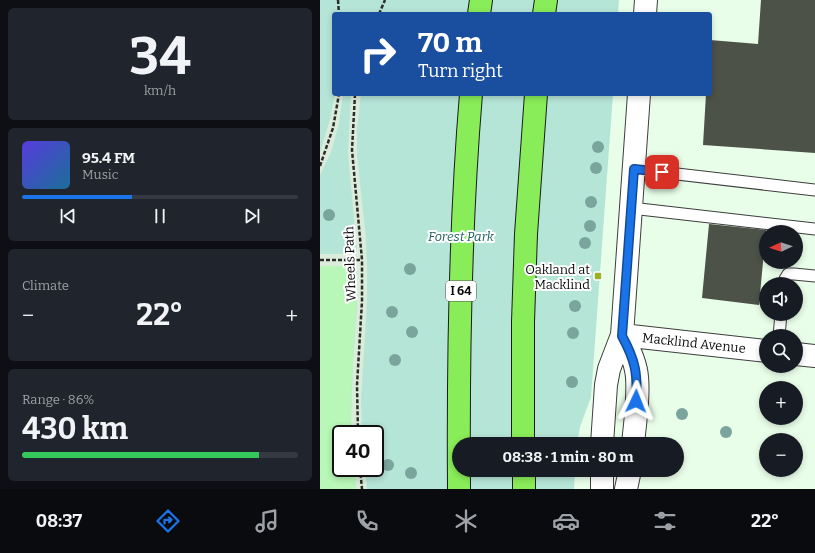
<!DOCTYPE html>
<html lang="en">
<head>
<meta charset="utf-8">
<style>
  :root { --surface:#171b24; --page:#20242c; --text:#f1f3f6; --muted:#9ea1a6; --line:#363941; --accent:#1a73e8 }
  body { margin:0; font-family:Bitter,serif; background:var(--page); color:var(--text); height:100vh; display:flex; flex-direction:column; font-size:15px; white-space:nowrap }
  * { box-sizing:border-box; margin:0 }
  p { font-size:13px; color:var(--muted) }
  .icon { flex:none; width:22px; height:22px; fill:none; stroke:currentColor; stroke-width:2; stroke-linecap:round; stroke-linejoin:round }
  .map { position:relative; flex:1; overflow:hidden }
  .details { display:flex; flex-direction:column; gap:8px; padding:8px; background:#0d0f14; width:320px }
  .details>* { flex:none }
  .top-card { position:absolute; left:12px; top:12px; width:380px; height:84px; border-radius:4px; box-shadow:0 2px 6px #0003; background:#1a4fa0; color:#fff; overflow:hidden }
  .needle { width:26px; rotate:267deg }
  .fabs { position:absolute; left:439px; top:225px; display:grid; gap:8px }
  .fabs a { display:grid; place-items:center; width:44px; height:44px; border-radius:50%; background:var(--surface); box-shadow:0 2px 6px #0003; font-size:20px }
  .speed { position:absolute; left:12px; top:425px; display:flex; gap:8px; font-size:20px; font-weight:700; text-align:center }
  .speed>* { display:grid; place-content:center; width:52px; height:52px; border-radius:50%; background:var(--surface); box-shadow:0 2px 6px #0003; line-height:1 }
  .speed .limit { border:2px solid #111; border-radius:6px; background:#fff; color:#111 }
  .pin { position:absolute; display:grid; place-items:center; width:34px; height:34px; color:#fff; margin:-17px; border-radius:8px; box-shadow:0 2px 6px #0006 }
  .me { position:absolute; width:44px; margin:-22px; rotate:2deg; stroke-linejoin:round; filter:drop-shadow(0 0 3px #0008) }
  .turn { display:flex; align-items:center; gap:14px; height:84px; padding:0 20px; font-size:18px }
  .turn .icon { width:52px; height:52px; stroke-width:2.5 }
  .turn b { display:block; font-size:28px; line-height:34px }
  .big { font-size:30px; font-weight:700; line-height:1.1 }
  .details .card { flex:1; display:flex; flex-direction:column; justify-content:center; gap:6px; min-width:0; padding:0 14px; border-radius:6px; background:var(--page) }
  .details .dial { align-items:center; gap:0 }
  .dial b { font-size:52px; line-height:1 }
  .song { display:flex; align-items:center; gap:12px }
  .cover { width:48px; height:48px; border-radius:6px; background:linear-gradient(135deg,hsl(250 70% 55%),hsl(200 70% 35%)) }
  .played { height:4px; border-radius:2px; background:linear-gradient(90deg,var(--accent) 40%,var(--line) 40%) }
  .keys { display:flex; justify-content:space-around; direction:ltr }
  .heat { display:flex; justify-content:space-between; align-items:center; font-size:22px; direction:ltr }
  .charge { height:6px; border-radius:3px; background:linear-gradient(90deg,#34c759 86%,var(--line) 0) }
  .trip { position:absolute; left:132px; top:437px; width:232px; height:40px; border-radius:20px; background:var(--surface); box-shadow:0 2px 6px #0003; font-weight:700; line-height:40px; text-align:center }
  .dock { display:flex; height:64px; justify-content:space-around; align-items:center; background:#090b0e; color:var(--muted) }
  .dock .icon { width:28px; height:28px }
  .dock .selected { color:var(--accent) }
  .dock b { font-size:18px; color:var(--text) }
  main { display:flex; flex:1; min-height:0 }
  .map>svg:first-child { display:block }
  .green { fill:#b5e5d7; fill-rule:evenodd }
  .sand { fill:#b8f7b8 }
  .plaza { fill:#dbecda }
  .building { fill:#4c5247 }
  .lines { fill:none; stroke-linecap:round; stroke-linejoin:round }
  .service-casing { stroke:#3d3d3d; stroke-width:13 }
  .tertiary-casing { stroke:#3d3d3d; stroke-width:24 }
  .motorway-casing { stroke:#1b1b1b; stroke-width:24 }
  .path { stroke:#2c2c2c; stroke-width:2.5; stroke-dasharray:4 2; stroke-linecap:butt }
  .service { stroke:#fff; stroke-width:11 }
  .tertiary { stroke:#fff; stroke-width:22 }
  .motorway { stroke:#88ed58; stroke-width:22 }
  .tree { fill:#7aa59d }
  .route-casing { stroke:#114b97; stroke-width:10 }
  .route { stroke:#1a73e8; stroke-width:7 }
  .poi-dot { fill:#9ab22b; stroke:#fff; stroke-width:1.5 }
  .labels { text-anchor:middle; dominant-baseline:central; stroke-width:4; stroke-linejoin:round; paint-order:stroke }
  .shield { fill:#fff; stroke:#545454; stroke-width:1 }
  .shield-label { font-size:12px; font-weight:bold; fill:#0a0a0a }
  .park-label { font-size:13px; font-style:italic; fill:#1f5d5e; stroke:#fff }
  .street-label { font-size:13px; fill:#0a0a0a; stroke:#fff }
  .poi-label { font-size:13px; fill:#0a0a0a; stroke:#fff; text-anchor:end }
</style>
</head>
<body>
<main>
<section class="details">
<div class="card dial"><b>34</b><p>km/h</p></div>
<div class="card">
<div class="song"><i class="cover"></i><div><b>95.4 FM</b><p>Music</p></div></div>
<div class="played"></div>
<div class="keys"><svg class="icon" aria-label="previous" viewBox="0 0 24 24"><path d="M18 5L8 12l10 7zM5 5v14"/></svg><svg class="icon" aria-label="pause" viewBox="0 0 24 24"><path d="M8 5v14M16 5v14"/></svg><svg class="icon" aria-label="next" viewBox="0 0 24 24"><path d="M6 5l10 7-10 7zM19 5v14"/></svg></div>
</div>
<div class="card"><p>Climate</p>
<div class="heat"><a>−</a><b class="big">22°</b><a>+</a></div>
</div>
<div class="card"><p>Range · 86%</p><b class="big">430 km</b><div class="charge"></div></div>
</section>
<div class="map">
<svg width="495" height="489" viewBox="0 0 495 489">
  <rect width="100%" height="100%" fill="#e9fee9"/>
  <path class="green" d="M0,0H299L298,14H14V94H293L271,397L260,427L257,444H139V470H255L254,489H0ZM21,434H55V468H21Z"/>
  <path class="sand" d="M0,266H34L37,267C38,323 29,378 32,434H21V468H35L36,489H0Z"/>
  <path class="plaza" d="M15,94H23L19,123L11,152L0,175V153L10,119Z
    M31,94H41L37,129V155L46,239L47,265V301L41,400L42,434H32L31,418L33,363L37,306V267L34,266H0V254H34L37,251L28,153Z
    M35,468H45L47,489H36Z"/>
  <path class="building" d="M441,0H495V153L383,145L386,94H390V40L438,44Z
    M389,224L446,230L439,305L382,298Z"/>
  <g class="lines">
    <g class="service-casing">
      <path id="service" d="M314,169L495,190
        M311,208L495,229
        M464,284L465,279L468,274H474L495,276
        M459,336L461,314"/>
    </g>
    <g class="tertiary-casing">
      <path id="tertiary" d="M325,14L326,0
        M302,335L446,351
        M302,335C308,347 314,358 316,370C320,389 315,423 313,444
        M476,354L495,356
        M282,444L286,385L289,369L302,335L319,94
        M282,470V489
        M306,489L310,470"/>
    </g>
    <g class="motorway-casing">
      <path id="motorway" d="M159,14L161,0
        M224,14L226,0
        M203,444V322L206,234L216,94
        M204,470V489
        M139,489C138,357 140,225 151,94"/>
    </g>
    <path class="path" d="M18,0L19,14
      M59,14L65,0
      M35,94L32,150L42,260V301L37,385L38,434
      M0,166L13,128L19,94
      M0,260H42
      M40,468L42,489"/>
    <use href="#service" class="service"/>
    <use href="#tertiary" class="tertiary"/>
    <use href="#motorway" class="motorway"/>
  </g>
  <g class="tree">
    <circle cx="278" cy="147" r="6"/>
    <circle cx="276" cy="168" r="6"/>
    <circle cx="271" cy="202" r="6"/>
    <circle cx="9" cy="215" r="6"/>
    <circle cx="270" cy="226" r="6"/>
    <circle cx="265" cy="243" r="6"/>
    <circle cx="90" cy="269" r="6"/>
    <circle cx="255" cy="306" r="6"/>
    <circle cx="72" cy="312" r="6"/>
    <circle cx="92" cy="332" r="6"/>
    <circle cx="253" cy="333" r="6"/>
    <circle cx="75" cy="360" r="6"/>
    <circle cx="252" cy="382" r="6"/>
    <circle cx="362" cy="414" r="6"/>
    <circle cx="406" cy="432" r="6"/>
    <circle cx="68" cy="465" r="6"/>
    <circle cx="91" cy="473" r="6"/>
  </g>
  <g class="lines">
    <g class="route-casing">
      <path id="route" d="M316,401C318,373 315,360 302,336L314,169L342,172"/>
    </g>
    <use href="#route" class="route"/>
  </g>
  <rect class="poi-dot" x="274" y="272" width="8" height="8" rx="2"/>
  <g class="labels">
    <rect class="shield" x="126" y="281" width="30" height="20" rx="3"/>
    <g class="shield-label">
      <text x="141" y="291">I 64</text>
    </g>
    <g class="park-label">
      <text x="141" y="236">Forest Park</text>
    </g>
    <g class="street-label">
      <text transform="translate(30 264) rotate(-92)">Wheels Path</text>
      <text transform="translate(374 343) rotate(6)">Macklind Avenue</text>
    </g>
    <g class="poi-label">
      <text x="270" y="269">Oakland at<tspan x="270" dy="15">Macklind</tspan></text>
    </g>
  </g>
</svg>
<div class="fabs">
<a><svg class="needle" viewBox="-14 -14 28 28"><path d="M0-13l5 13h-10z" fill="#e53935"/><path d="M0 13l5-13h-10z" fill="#9ea1a6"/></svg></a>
<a><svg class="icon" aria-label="sound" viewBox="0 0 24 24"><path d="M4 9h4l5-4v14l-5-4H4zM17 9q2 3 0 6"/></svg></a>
<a><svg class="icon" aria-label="search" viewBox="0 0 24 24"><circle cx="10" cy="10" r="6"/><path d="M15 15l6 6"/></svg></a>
<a>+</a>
<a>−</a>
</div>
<div class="speed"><div class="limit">40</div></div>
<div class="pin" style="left:342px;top:172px;background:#d93025"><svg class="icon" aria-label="arrive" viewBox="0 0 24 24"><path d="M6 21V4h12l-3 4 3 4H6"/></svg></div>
<svg class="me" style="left:316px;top:401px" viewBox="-20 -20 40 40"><path d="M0-17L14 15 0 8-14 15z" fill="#1a73e8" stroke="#fff" stroke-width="4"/></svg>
<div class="trip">08:38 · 1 min · 80 m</div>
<div class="top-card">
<div class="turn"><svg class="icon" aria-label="right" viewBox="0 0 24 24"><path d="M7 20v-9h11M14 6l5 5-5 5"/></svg><div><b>70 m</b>Turn right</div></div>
</div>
</div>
</main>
<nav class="dock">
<b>08:37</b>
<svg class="icon selected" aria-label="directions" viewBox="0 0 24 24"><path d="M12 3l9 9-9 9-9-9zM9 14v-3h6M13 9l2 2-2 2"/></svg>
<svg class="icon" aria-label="music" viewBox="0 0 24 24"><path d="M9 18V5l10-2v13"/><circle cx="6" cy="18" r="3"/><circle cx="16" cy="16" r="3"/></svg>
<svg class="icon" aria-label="phone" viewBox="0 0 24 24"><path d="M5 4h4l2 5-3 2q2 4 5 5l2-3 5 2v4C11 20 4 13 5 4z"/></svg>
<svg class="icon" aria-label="climate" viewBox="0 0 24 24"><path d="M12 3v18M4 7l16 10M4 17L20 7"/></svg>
<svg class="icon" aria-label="car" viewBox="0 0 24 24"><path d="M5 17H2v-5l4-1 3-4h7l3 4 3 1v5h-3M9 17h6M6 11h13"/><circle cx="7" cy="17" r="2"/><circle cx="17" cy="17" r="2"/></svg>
<svg class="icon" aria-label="filters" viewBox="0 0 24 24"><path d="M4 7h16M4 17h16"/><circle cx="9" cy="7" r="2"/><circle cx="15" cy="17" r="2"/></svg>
<b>22°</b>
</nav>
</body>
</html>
